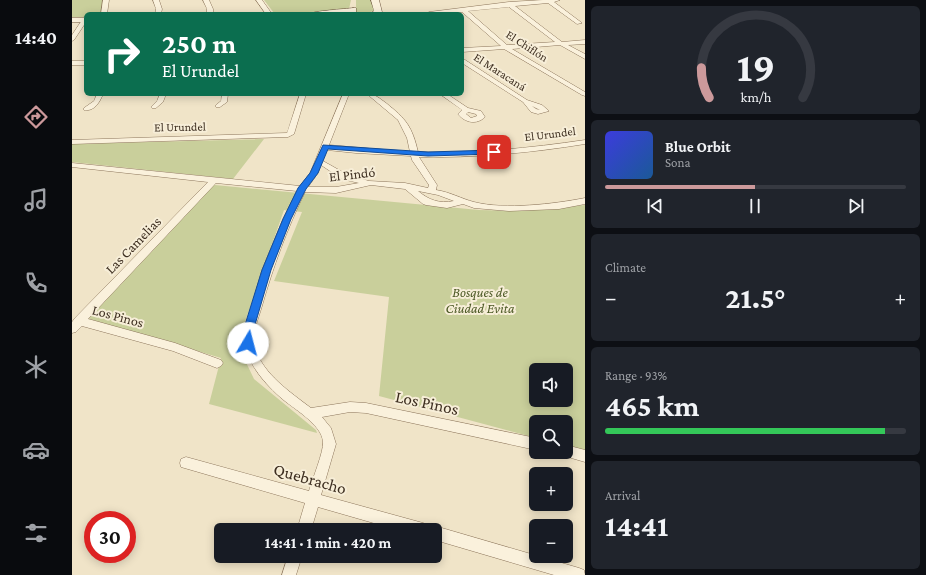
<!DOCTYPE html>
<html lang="en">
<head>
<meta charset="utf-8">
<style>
  :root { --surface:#171b24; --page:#20242c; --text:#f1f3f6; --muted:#9ea1a6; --line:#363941; --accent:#cc999b }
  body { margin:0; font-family:"Crimson Pro",serif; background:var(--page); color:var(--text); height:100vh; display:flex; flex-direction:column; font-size:15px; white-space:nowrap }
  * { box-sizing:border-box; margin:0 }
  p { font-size:13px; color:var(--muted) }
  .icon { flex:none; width:22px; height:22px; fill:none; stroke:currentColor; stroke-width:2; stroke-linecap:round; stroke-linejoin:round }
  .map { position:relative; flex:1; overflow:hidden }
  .drawer { display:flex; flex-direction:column; gap:6px; padding:6px; background:#0d0f14; width:341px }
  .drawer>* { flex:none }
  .top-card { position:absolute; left:12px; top:12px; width:380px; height:84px; border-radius:6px; box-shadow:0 2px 10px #0003; background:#0b6e4f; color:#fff; overflow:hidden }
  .fabs { position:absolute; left:457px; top:363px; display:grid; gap:8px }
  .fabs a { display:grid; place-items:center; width:44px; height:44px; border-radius:6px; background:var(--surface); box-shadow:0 2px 10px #0003; font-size:20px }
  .speed { position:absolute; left:12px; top:511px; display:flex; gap:8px; font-size:20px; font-weight:700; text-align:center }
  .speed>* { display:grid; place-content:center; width:52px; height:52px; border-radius:50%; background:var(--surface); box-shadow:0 2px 10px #0003; line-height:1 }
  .speed .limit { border:6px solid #d22; background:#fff; color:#111 }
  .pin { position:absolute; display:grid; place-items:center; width:34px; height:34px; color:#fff; margin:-17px; border-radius:8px; box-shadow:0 2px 6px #0006 }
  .me { position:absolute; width:44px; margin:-22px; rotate:8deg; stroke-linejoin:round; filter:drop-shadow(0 0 3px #0008) }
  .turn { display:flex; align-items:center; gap:14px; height:84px; padding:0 12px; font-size:18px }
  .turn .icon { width:52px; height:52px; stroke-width:2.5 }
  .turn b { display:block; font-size:28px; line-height:34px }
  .big { font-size:30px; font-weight:700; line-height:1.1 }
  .drawer .card { flex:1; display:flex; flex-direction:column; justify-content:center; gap:6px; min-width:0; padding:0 14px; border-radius:6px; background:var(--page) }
  .drawer .dial { align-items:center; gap:0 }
  .dial svg { height:104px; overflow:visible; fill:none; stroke:var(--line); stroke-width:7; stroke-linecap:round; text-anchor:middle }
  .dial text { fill:var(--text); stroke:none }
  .song { display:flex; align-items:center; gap:12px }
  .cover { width:48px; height:48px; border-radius:6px; background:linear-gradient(135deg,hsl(240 70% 55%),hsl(210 70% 35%)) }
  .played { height:4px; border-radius:2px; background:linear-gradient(90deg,var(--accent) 50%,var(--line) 50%) }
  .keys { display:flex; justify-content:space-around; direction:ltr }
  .heat { display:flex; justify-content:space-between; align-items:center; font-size:22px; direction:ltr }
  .charge { height:6px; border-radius:3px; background:linear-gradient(90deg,#34c759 93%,var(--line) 0) }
  .trip { position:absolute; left:142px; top:523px; width:228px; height:40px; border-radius:6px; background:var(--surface); box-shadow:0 2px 10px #0003; font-weight:700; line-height:40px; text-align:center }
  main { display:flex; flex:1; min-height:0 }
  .tabs { display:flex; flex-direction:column; width:72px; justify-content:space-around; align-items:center; background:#090b0e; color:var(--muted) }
  .tabs .icon { width:28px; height:28px }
  .tabs .selected { color:var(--accent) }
  .tabs b { font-size:18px; color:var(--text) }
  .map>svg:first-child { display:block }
  .green { fill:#c9cf9b; fill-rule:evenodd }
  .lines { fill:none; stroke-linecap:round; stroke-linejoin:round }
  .minor-casing { stroke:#8d765c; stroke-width:1 }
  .secondary-casing { stroke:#6f573f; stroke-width:1 }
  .minor { fill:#faf1dc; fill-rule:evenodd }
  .secondary { fill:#faf1dc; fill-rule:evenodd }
  .route { fill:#1a73e8; stroke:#114b97 }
  .labels { text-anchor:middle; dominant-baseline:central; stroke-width:4; stroke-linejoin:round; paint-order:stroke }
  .far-street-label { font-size:12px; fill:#3d2e20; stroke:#f7eed8 }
  .street-label { font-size:14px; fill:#3d2e20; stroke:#f7eed8 }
  .park-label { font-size:14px; font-style:italic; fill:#4d5a26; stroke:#f7eed8 }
  .near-street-label { font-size:17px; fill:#3d2e20; stroke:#f7eed8 }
</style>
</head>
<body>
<main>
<nav class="tabs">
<b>14:40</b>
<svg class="icon selected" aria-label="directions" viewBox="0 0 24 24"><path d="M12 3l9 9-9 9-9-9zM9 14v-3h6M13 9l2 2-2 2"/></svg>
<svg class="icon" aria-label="music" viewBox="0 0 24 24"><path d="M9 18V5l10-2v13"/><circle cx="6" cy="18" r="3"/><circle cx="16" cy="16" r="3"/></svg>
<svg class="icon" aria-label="phone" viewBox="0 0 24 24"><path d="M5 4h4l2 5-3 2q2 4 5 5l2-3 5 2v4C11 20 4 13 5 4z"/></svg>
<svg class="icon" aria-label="climate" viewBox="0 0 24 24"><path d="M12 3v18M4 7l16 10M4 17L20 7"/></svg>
<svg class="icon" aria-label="car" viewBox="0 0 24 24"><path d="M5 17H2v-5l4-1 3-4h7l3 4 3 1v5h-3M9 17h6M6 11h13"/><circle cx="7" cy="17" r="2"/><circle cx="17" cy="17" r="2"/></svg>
<svg class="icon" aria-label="filters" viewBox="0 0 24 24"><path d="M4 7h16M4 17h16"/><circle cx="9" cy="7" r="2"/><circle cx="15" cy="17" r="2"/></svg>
</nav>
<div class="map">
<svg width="513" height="575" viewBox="0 0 513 575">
  <rect width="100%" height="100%" fill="#f0e4c8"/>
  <path class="green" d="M0,0H32L31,14H14V17H0Z
    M192,0H279L277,9L270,11L202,13Z
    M284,0H301L302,11L291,14L284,12Z
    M192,139L161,179L0,162V144Z
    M143,185L407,210L448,211L513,205V451L494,446V422H464V438L307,396L317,297L202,281L230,212L212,210L173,322L169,352L182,379L244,430L245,433L137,404L149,358L17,319L19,315L140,186ZM464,370H494V400H464Z"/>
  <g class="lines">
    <g class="minor-casing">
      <path id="minor" d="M31,0H37L35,14H29Z
        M81,0H87L90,9L89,14H83L84,9Z
        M131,0H137L141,9V14H135V9Z
        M184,0H190L200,14H194Z
        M471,0H488L482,2L510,23L505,24L476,3L443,6L490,42L513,40V44L496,45L513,54V59L488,45L440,49L513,92V96L510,95L432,49L390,52V48L429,46L390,12L354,14L357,12L437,2ZM437,7L483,42L435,45L396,11Z
        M14,16V22L2,40L0,41V35L12,17Z
        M390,58L455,100L470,105L477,111L466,114L459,112L451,102L390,63ZM460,106L468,110L464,109Z
        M0,61H14V65H0Z
        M25,94H31C28,102 22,112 12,110V108L22,101Z
        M88,94H94L91,102L84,108H80L79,107L85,101Z
        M150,94H156L155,102L148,107H144V105L149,101Z
        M228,94H234L222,134L216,137L0,144V140L215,133Z
        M271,94H277L257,145L338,152L335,138L326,120L295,94C303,94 307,98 314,103C334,119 340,126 346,152C402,154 458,148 513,140V144C458,153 403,158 347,157L365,185L364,190C378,192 390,199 402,202C433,210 482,204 513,198V204L487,209L437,211L402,208L391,204L375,208L354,205L351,204L333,189L299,185L264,193L233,192C215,229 201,267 190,306C186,320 179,334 183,348C191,374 218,392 239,408L278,402L294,403L464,438V450L294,413L278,412L250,417L259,428L264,444L249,495L351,523L356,525L358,529L363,526L507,568L512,570L513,575H482L363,540V530H326L246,507L239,530H225L233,503L109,467L108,463L109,459L114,457L237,491C240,480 252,451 251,442C250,424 220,408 208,397C189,380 174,361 171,336L190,270L211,219L225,191L144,183L16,319L103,343L149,360L151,363L149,366L145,368L101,351L10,326L4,332L0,333V322L3,318L136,182L0,167V163L228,186L238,173ZM255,150L284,153L339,156L340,160L357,185L356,188L333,183L297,181L276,175L251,161ZM249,165L270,179L287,183L264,187H236L246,173ZM346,191L366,195L382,201C367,204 357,200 346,191Z
        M368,94H375L396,108L409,111L413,117C405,125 393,123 386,114L390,110ZM396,112L404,114L405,116L399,118L394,114Z
        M494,445L513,450V462L489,455L488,452H494Z
        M216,556H230L224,575H210Z"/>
    </g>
    <g class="secondary-casing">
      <path id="secondary" d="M299,0H307L310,12L309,14H297L302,11Z
        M281,8H284V12L272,14H237C241,11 273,9 281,8Z
        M0,18H14V22H0Z"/>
    </g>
    <use href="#minor" class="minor"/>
    <use href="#secondary" class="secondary"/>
  </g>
  <path class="route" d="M251,145L356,152L422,150L426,152L422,154L356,156L256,149L246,173L234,189L219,219L199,270L182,328L179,345H172L171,343L172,328L190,270L211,219L226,188L238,173Z"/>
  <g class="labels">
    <g class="far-street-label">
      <text transform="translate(455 46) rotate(33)">El Chiflón</text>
      <text transform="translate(428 72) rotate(33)">El Maracaná</text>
      <text transform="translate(108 127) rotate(-1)">El Urundel</text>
      <text transform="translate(478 134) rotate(-7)">El Urundel</text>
    </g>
    <g class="street-label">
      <text transform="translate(280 174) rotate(-6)">El Pindó</text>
      <text transform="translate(61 245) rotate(-46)">Las Camelias</text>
      <text transform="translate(46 316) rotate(15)">Los Pinos</text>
    </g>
    <g class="park-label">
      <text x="408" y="292">Bosques de<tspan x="408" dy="16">Ciudad Evita</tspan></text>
    </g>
    <g class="near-street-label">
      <text transform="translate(355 403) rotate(12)">Los Pinos</text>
      <text transform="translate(238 479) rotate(16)">Quebracho</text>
    </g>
  </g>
</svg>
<div class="fabs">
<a><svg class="icon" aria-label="sound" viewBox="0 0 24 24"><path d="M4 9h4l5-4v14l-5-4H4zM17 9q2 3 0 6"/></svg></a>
<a><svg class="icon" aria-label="search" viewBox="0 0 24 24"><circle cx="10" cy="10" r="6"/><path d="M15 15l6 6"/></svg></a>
<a>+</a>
<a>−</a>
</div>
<div class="speed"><div class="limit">30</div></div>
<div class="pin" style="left:422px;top:152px;background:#d93025"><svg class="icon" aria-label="arrive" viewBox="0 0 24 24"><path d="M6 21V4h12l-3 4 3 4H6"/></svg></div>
<svg class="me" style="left:176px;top:343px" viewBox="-20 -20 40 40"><circle r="19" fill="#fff"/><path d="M0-13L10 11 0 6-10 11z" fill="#1a73e8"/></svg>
<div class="trip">14:41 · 1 min · 420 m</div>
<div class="top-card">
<div class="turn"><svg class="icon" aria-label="right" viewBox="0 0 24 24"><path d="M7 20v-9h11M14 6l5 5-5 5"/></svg><div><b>250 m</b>El Urundel</div></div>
</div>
</div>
<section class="drawer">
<div class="card dial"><svg viewBox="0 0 100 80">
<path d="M14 69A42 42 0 1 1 86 69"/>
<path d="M14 69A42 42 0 0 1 8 46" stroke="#cc999b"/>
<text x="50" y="56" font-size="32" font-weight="700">19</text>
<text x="50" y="72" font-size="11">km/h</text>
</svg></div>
<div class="card">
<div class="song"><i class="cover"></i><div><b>Blue Orbit</b><p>Sona</p></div></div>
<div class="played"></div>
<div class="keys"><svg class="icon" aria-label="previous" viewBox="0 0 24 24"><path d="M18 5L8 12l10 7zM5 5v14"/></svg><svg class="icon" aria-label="pause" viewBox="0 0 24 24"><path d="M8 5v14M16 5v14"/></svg><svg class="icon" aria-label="next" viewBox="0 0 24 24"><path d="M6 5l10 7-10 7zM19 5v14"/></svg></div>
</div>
<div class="card"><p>Climate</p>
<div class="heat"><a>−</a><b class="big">21.5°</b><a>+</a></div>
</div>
<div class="card"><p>Range · 93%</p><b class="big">465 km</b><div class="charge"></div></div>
<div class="card"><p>Arrival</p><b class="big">14:41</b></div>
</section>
</main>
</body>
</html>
